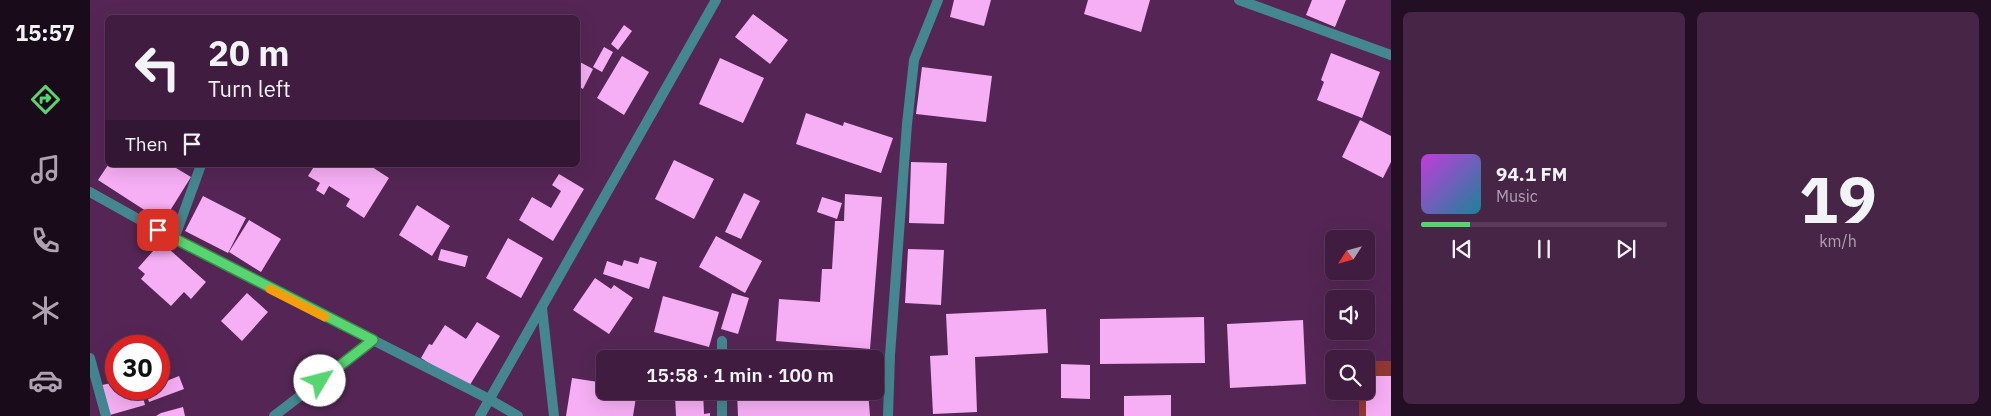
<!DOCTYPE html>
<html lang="en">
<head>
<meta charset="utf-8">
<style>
  :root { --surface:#401c40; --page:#472547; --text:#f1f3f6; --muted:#aea1b1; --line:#593a59; --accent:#57d570 }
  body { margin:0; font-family:"IBM Plex Sans",sans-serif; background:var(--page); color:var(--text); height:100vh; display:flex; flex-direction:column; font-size:19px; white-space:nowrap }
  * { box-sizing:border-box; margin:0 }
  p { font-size:16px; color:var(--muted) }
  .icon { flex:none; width:28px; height:28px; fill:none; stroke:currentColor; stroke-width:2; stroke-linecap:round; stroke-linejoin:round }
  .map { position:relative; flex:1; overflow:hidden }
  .details { display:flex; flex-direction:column; gap:12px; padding:12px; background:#230f23; width:600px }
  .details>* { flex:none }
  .banner { position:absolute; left:15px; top:15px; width:475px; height:152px; border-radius:8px; box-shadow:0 5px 20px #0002,0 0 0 1px var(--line); background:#401c40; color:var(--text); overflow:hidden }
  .needle { width:32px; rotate:234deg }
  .controls { position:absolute; left:1235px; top:230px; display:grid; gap:10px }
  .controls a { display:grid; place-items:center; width:50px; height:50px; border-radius:8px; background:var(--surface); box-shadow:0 5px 20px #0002,0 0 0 1px var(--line); font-size:25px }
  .speed { position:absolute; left:15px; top:335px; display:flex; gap:10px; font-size:25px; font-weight:700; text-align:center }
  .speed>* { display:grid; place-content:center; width:65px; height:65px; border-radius:50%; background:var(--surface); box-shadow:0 5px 20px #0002,0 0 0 1px var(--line); line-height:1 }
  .speed .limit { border:8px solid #d22; background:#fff; color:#111 }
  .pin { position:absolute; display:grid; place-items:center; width:42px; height:42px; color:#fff; margin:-21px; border-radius:10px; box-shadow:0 2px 8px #0006 }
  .me { position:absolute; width:55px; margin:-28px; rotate:53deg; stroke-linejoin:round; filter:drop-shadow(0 0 4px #0008) }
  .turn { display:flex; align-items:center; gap:18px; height:105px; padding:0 20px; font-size:22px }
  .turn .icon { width:65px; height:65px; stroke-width:2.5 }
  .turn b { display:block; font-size:35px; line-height:42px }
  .then { display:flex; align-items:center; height:48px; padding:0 20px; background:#0003; gap:10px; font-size:19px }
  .details .tile { flex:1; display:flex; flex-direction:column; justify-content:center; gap:8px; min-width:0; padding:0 18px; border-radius:8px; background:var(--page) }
  .details .dial { align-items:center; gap:0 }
  .dial b { font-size:65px; line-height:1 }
  .song { display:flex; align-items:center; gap:15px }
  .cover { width:60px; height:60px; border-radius:8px; background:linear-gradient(135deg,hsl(290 70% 55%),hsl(190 70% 35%)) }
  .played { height:5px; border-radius:2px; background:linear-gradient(90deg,var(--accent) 20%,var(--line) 20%) }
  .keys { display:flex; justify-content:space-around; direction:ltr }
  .details .tiles { flex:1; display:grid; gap:12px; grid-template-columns:repeat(2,1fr) }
  .trip { position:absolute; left:506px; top:350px; width:288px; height:50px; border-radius:8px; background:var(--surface); box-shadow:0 5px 20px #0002,0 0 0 1px var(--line); font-weight:600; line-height:50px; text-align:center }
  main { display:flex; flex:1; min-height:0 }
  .menu { display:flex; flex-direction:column; width:90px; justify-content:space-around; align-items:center; background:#1a0b1a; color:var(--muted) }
  .menu .icon { width:35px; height:35px }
  .menu .current { color:var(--accent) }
  .menu b { font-size:22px; color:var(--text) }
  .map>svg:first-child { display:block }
  .green { fill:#913831 }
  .building { fill:#f6aef4 }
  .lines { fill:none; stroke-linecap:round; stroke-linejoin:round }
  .street { stroke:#448790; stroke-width:10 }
  .route-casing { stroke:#398a49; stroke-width:12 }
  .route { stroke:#57d570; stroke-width:9 }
  .slow { stroke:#f59e0b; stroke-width:9 }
</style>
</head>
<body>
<main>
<nav class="menu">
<b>15:57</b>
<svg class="icon current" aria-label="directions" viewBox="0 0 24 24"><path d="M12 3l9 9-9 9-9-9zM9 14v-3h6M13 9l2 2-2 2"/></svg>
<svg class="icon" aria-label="music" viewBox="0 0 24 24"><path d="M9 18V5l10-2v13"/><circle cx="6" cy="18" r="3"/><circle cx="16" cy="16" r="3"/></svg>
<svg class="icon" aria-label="phone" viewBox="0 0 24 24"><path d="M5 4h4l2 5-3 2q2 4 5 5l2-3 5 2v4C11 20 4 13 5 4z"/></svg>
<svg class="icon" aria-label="climate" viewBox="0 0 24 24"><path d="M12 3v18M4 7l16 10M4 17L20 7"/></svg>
<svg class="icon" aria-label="car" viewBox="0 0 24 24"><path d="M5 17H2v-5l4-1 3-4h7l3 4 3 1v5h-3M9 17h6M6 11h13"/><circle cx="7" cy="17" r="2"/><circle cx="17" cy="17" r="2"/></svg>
</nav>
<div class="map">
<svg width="1301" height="416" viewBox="0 0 1301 416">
  <rect width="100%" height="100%" fill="#552655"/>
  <path class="green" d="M1276,361H1301V416H1269V391H1276Z"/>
  <path class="building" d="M864,0H901L894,26L860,17Z
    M998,0H1060L1051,32L994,14Z
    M1222,0H1256L1245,27L1216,15Z
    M663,14L698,40L680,64L645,37Z
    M534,25L542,31L528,50L521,44Z
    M514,47L523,52L512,72L503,67Z
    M1241,53L1290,72L1272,118L1227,100L1234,82L1231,80Z
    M532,56L559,72L534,115L507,98Z
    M630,58L674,78L653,123L609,104Z
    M488,61L503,69L493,89L488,86Z
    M832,67L902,76L896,122L826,114Z
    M716,113L753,126L754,122L803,138L791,173L706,144Z
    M1270,120L1301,136V162L1293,178L1252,157Z
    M584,160L624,179L604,219L565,199Z
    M821,162L857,163L854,224L819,223Z
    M18,165H81L101,177L73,222L8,180Z
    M225,165H279L299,178L274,218L256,206L260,199L239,186L234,195L226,190L230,183L218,176Z
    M469,174L494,189L463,241L429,220L442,197L461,208L471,191L462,185Z
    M654,193L670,201L651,239L635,232Z
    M755,194L792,197L780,349L686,341L689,299L730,302L732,269H742L745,221H754Z
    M113,196L156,218L138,253L95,231Z
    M732,197L752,203L747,219L727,212Z
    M327,205L360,226L342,256L309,235Z
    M159,220L191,239L171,272L139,252Z
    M626,236L672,261L655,293L609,267Z
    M418,238L453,258L431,298L396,278Z
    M71,242L116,282L101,299L94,292L81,306L51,279L55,274L48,268Z
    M351,249L378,256L375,267L348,260Z
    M818,249L854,250L851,305L815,303Z
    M550,257L567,262L559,289L513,274L517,261L532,266L534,260L548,264Z
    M505,278L521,289L524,285L543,298L519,334L483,310Z
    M157,293L178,312L152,341L131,321Z
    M642,293L659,298L648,334L631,329Z
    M573,296L629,312L619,347L564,332Z
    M956,309L958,353L885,357L887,412L843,414L840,356L858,355L856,314Z
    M1114,317L1115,363L1010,364V319Z
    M1213,320L1216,384L1140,388L1137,324Z
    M387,322L410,336L378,388L331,358L339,344L342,345L355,325L376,339Z
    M971,364L1000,365V399L971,398Z
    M89,376L94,389L59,402L55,389H69V384Z
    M1276,376H1301V416H1276Z
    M482,378L515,383V391H547L543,416H476Z
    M26,382V389H51L55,405L20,415L12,385Z
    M571,391H613L614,414L620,413V416H586L585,396H571Z
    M647,391H778L780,416H648Z
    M1081,395V416H1034V396Z
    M93,407L95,416H66L71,413Z"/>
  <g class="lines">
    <path class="street" d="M1149,0L1301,55
      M0,192L84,239L399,399L428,416
      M84,239L111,165
      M452,308L464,416
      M632,341V359
      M0,358L16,416
      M632,391V416
      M184,416L283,340
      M390,416L626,0
      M798,416L800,355L817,124L824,60L848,0"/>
  </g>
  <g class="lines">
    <g class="route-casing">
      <path id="route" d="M68,230L283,340L230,381"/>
    </g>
    <use href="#route" class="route"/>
    <path class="slow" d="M180,289L235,317"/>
  </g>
</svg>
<div class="controls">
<a><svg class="needle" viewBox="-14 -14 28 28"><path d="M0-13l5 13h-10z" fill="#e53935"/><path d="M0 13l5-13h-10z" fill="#aea1b1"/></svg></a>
<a><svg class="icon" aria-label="sound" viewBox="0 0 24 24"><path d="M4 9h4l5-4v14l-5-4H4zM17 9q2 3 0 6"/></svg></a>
<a><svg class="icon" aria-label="search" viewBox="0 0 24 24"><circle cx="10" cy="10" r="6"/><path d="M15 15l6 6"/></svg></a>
</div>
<div class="speed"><div class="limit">30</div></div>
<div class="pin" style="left:68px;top:230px;background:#d93025"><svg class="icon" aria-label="arrive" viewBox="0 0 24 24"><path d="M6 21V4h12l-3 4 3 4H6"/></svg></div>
<svg class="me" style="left:230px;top:381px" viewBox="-20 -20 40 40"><circle r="19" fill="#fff"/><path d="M0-13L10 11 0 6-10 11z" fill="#57d570"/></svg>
<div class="trip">15:58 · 1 min · 100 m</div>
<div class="banner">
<div class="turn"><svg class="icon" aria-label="left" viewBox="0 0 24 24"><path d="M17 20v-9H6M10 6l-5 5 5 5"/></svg><div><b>20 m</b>Turn left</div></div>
<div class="then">Then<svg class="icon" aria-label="arrive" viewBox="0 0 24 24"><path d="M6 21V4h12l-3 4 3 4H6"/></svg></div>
</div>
</div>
<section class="details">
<div class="tiles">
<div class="tile">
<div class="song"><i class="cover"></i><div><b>94.1 FM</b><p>Music</p></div></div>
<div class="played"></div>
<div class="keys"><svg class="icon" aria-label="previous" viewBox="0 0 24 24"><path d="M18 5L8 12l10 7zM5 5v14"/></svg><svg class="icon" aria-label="pause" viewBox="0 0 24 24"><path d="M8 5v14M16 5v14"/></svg><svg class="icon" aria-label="next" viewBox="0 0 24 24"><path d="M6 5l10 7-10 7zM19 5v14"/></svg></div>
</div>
<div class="tile dial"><b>19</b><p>km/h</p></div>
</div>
</section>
</main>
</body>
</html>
